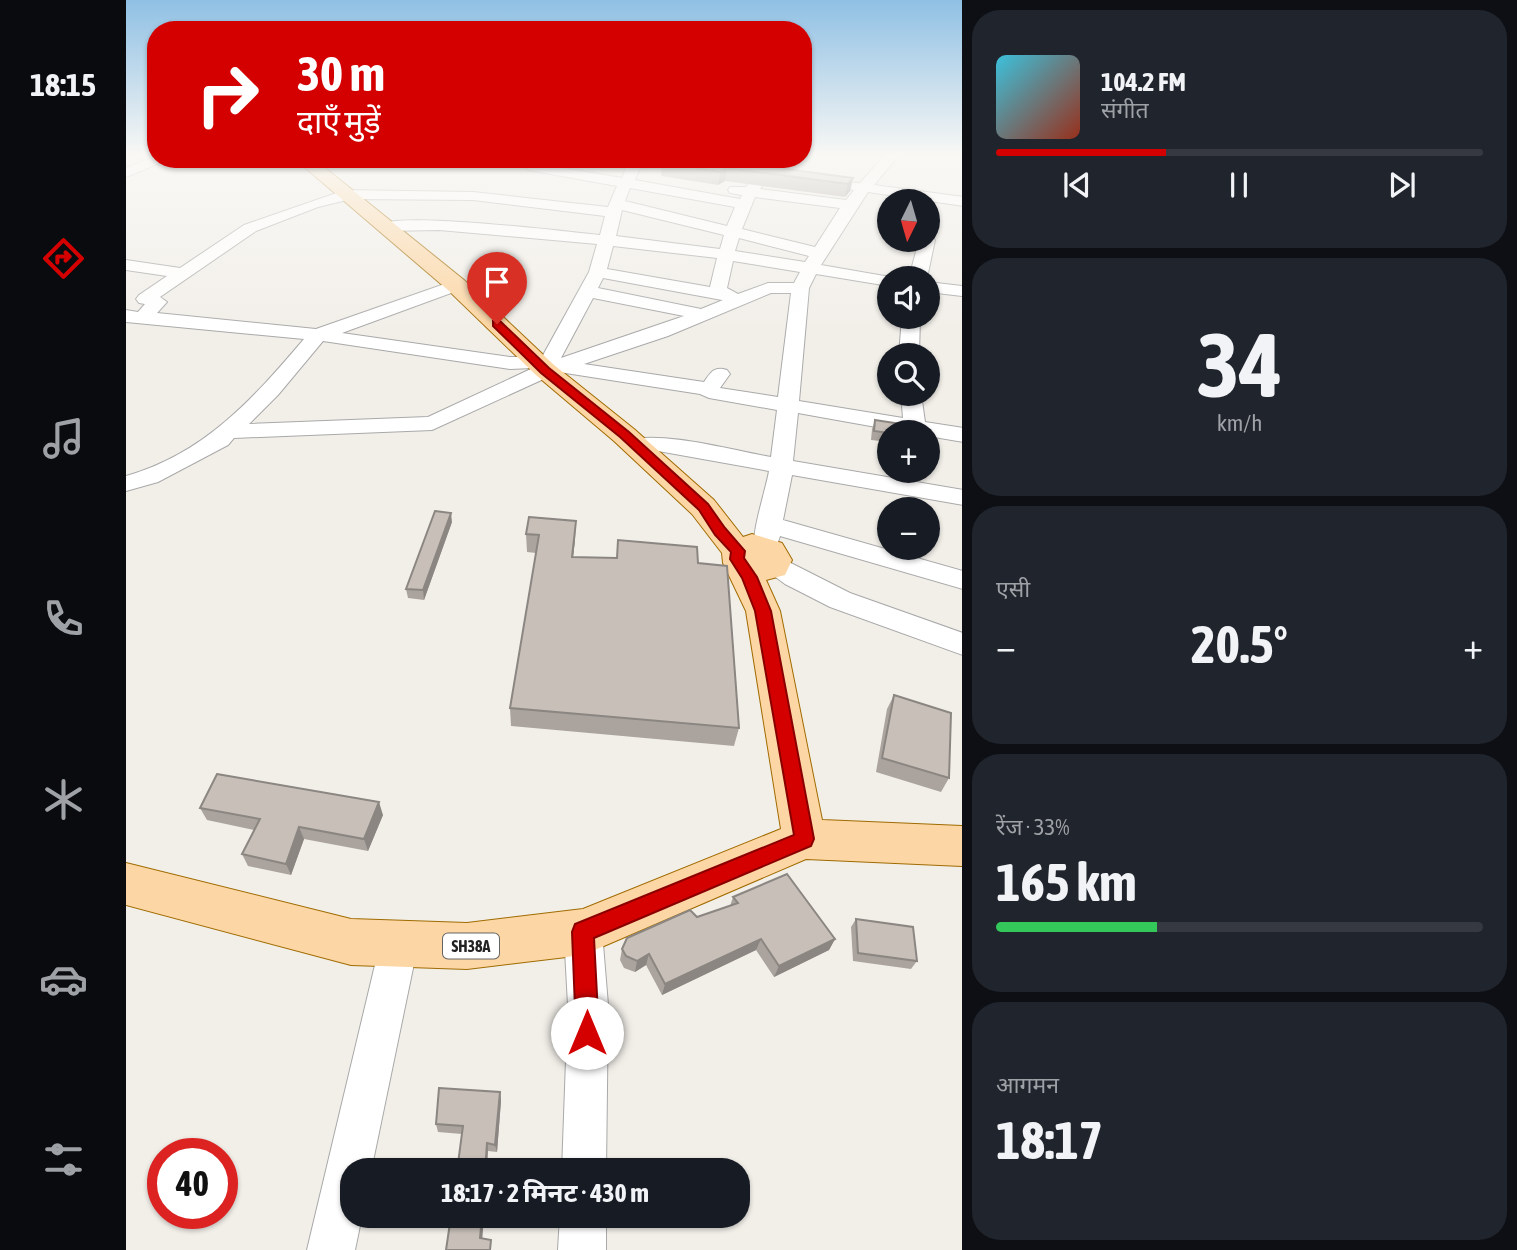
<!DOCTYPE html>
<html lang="hi">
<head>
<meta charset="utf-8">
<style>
  :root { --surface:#171b24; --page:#20242c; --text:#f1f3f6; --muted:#9ea1a6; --line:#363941; --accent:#d40000 }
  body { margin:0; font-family:"Asap Condensed","Noto Sans Devanagari",sans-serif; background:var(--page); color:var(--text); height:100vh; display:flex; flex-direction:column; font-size:26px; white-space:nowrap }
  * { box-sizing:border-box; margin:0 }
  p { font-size:23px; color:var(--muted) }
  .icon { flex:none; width:38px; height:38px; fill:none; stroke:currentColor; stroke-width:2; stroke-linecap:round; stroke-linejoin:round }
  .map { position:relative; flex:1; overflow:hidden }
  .sheet { display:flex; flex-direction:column; gap:10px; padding:10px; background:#0d0f14; width:555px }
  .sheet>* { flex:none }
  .banner { position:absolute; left:21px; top:21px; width:665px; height:147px; border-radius:28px; box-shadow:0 2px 5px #0004; background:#d40000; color:#fff; overflow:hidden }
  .needle { width:46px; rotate:185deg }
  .buttons { position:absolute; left:751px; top:189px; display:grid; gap:14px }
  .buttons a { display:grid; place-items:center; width:63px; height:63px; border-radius:50%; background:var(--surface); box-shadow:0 2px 5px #0004; font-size:35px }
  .speed { position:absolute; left:21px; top:1138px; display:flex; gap:14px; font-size:35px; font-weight:700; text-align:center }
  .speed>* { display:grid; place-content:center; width:91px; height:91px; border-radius:50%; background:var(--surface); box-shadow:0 2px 5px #0004; line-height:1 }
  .speed .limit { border:10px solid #d22; background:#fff; color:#111 }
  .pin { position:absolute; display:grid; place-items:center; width:60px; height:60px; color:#fff; margin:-72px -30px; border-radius:50% 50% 50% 0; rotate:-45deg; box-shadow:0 0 7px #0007 }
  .pin .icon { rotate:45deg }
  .me { position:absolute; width:77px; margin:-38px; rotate:0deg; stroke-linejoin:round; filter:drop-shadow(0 0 5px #0008) }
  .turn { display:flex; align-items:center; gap:24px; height:147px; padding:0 35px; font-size:32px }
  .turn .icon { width:91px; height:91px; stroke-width:2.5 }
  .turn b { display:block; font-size:49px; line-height:60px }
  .big { font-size:52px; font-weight:700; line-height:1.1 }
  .sheet .card { flex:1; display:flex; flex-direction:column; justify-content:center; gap:10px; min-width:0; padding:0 24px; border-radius:28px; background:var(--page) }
  .sheet .dial { align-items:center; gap:0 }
  .dial b { font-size:91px; line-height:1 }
  .song { display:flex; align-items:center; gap:21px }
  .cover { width:84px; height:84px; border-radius:10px; background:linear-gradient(135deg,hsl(190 70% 55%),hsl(10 70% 35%)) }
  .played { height:7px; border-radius:4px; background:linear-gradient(90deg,var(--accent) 35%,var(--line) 35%) }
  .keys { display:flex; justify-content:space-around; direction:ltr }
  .heat { display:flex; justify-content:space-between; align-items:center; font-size:38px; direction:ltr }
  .charge { height:10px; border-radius:5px; background:linear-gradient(90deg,#34c759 33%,var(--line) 0) }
  .trip { position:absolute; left:214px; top:1158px; width:410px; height:70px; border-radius:28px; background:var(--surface); box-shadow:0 2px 5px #0004; font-weight:700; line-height:70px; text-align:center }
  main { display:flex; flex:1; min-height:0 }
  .tab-bar { display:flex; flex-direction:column; width:126px; justify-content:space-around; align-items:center; background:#090b0e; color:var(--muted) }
  .tab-bar .icon { width:49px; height:49px }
  .tab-bar .on { color:var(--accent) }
  .tab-bar b { font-size:32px; color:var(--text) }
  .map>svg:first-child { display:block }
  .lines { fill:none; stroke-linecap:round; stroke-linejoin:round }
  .minor-casing { stroke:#a9a9a9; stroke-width:2 }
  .major-casing { stroke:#a06b00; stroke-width:2 }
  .minor { fill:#fff; fill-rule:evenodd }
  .major { fill:#fcd6a4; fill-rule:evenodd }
  .wall { fill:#aba49e }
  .shaded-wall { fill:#8b8681 }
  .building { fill:#c7bfb8; stroke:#8b8681; stroke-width:2 }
  .route { fill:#d40000; stroke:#8a0000; stroke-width:2 }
  .labels { text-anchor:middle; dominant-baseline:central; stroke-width:5; stroke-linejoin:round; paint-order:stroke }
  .shield { fill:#fff; stroke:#646464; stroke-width:2 }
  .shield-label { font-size:16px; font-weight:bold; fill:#222 }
</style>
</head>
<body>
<main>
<nav class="tab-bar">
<b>18:15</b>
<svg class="icon on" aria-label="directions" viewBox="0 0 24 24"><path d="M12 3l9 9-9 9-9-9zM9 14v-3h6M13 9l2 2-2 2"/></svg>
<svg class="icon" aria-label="music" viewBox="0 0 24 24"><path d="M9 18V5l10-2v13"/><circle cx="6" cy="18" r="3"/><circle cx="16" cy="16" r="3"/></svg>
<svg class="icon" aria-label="phone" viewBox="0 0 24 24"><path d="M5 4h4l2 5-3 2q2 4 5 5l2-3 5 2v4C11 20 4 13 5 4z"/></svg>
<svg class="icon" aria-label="climate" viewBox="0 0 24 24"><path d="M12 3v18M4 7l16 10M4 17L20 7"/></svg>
<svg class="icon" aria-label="car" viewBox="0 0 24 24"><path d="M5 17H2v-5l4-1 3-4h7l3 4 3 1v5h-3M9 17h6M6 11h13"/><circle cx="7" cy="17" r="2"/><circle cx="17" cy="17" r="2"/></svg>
<svg class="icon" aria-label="filters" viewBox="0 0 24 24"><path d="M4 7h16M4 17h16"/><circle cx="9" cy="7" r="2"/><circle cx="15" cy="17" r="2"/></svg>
</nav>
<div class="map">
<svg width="837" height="1250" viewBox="0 0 837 1250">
  <rect width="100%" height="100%" fill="#f2efe9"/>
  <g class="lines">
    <g class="minor-casing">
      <path id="minor" d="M30,155V159H38L36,162L0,177V168Z
        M759,155H773L748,185L837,197V206L742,192L695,265L770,278H763V286L690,274L683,288L673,401L777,418L775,394H795L799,422L837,428V442L802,436V432H778L672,413L667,461L837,490V505L666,475L657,520L837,571V589L654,536L648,554L639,557L630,554C622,541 640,490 643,471L532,451L502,450L499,445L502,440C539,431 605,450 645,457L651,410L583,398L574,394L433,372L306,430L108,438L102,445L32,482L0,491V476C78,454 127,399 178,339L0,322V310L12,312L19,304L13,303L10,299L13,295L41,276L0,270V260L54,268L118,225L219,190L347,192L482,207L491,186L402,170L400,167L407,163L496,178L500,168L469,163L462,159L574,160L579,161V167L514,168L509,180L614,199L616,195L604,193L602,190L604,187H620L643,159H657L634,189L720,200L728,190L716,188L714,185L716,182L734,183ZM504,188L609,207L601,226L499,201ZM629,197L714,208L689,247L616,229ZM225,199L347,200L479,216L474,235C442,232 267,210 251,226L259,231L313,230L471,244L463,272L416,357H384L216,333L336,289L339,285L336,281L330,280L190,329L31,313L41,302L34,297L130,231L192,207ZM496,210L598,235L594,249L490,236ZM613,238L683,256L679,262L609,251ZM487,246L591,258L584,287L481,269ZM607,261L674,272L668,283H642L612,294L601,288ZM477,278L596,300H597L575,309L472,288ZM645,293H665L652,397L594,388L604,374L601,370C588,366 585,372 578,382L458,364L542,336ZM467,298L558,316L435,358ZM197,341L384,369L407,368L302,417L123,424L152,395Z
        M802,235L809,240L801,278H783L793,240H802Z
        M802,282L837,286V296L802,292Z
        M776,317H794L793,355H773Z
        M649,555L724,593L837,633V655L704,607L659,584L640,570L636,564L640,558Z
        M457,914L470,919L476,932L482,1005L480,1171H436L442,1005L438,932L444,919Z
        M273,925L286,931L292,944L245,1171H226V1216H236L229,1250H181L254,944L260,931Z
        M434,1216H480V1250H432Z"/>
    </g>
    <g class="major-casing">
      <path id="major" d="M169,159H188L338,280L428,365L508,429L588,500L617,537L626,534L656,543L666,560L659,575L640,580L654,611L696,820L837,826V866L680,859L457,955L341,969L225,965L0,905V863L225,919L341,923L457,909L655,829L620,611L597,563L596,553L566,514L488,441L410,375L322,290Z"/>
    </g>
    <use href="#minor" class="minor"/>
    <use href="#major" class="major"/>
  </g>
  <path class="wall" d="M586,159H648L647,165Z
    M536,163L727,178L724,191L719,197L599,181L592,185L535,176Z
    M749,420L763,432V442L745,440L746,429Z
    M326,522L298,600L282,598L280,589Z
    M400,534L449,540L447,557L572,563L613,728L608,746L385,726L384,708L410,553L401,552Z
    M768,695L823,778L815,792L750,772L761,709Z
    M74,808L257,815L242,851L178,839L165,875L122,866L116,854L128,830L81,820Z
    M607,897L709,939L703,950L648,977L630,950L536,995L520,965L509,972L498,968L494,960L496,949L571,917L604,906Z
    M730,919L791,961L785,969L727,961L725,927Z
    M374,1092L375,1101L371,1152L362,1151L336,1134L312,1132L310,1124Z"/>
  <path class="shaded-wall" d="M601,168L599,181L592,185L594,172Z
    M727,178L724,191L719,197L722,184Z
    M325,513L326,522L298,600L297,590Z
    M450,521L449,540L445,575L446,557Z
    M253,802L257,815L242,851L238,839Z
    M173,827L178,839L165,875L160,864Z
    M635,939L630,950L536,995L539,984Z
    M709,939L703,950L648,977L653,966Z
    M523,954L520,965L509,972L511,961Z
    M374,1092L375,1101L371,1152L369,1145Z
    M361,1143L362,1151L361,1171H359Z
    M356,1216H358L356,1243L354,1238Z"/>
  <path class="building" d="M539,159L594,160L727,178L722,184L601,168L594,172L536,163Z
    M749,420L782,425V432L763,433L748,431Z
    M309,511L325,513L297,590L280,589Z
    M403,517L450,521L446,557L491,558L492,540L571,547L572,563L601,566L613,728L384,708L413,535L400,534Z
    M768,695L825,713L823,778L756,758Z
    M91,774L253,802L238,839L173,827L160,864L116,854L134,819L74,808Z
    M661,874L709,939L653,966L635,939L539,984L523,954L511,961L500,956L496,949L501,938L564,910L571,917L612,903L607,897Z
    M730,919L787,927L791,961L732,953Z
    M313,1088L374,1092L369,1145L361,1143L359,1171H331L337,1126L310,1124Z
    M325,1216H356L354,1238L365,1240L364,1250H320Z"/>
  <linearGradient id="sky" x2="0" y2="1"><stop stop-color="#8fc0e4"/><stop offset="0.47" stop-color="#f9f8f5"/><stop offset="1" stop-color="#f9f8f5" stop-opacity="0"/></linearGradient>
  <rect width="837" height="330" fill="url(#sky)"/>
  <path class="route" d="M367,321H374L423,368L503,432L582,504L599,528L619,551L618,558L631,577L645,611L688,839L685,846L468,938L473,1033L469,1041L461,1044L453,1041L450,1033L446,932L449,924L668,835L629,611L616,578L604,559L605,552L589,535L573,510L494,437L415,373L367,326Z"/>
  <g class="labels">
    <rect class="shield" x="317" y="933.5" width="56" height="25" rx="5"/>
    <g class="shield-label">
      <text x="345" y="946">SH38A</text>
    </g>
  </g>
</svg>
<div class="buttons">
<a><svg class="needle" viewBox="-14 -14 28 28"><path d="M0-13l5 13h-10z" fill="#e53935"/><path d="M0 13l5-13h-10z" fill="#9ea1a6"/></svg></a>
<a><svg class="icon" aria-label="sound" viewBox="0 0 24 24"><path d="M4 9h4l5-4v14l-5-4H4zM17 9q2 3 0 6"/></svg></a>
<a><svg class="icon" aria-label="search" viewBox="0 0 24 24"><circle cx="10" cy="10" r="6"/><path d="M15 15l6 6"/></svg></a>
<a>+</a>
<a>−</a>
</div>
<div class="speed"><div class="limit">40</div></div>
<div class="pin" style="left:371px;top:324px;background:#d93025"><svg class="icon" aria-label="arrive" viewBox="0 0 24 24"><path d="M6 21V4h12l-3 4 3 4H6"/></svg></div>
<svg class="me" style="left:461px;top:1033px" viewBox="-20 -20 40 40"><circle r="19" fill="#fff"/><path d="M0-13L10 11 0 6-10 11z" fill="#d40000"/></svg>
<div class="trip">18:17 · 2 मिनट · 430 m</div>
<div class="banner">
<div class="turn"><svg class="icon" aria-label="right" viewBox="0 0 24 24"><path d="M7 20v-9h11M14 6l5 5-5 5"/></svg><div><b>30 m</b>दाएँ मुड़ें</div></div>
</div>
</div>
<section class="sheet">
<div class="card">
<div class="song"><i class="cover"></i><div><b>104.2 FM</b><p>संगीत</p></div></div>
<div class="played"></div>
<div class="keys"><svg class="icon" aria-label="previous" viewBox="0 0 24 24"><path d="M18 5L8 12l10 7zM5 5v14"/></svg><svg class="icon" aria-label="pause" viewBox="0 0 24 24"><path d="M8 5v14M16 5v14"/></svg><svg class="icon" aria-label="next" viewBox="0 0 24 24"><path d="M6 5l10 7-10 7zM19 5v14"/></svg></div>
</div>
<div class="card dial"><b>34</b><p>km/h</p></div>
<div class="card"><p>एसी</p>
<div class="heat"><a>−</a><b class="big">20.5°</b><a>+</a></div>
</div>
<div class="card"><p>रेंज · 33%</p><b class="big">165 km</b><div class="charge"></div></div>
<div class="card"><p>आगमन</p><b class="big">18:17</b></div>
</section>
</main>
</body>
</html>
